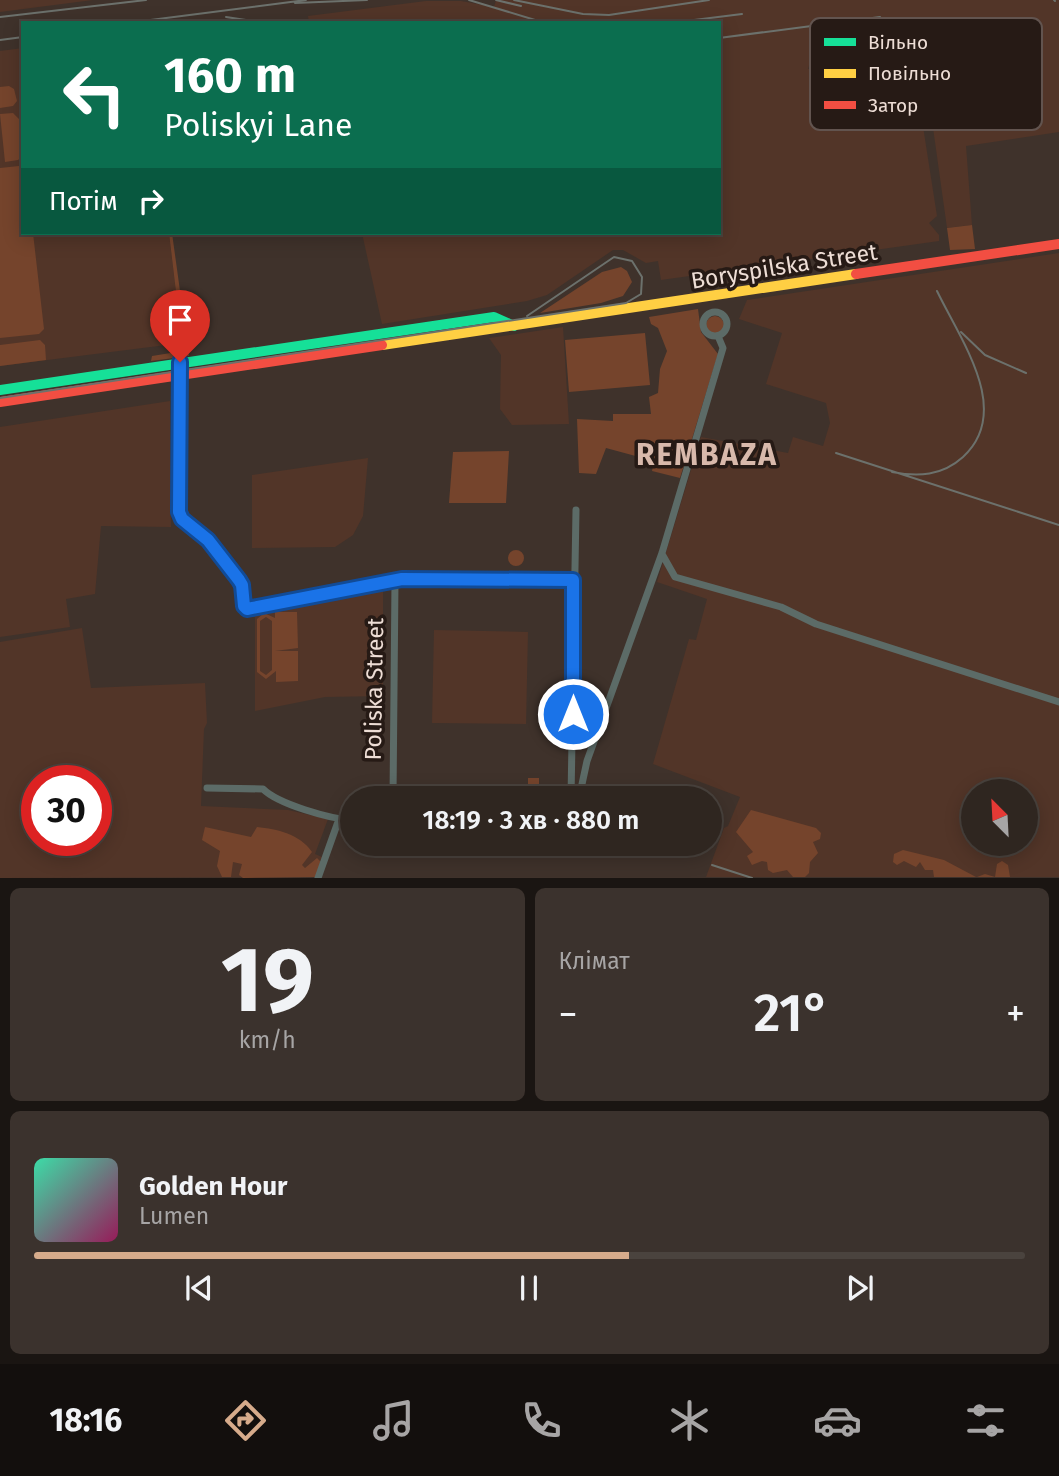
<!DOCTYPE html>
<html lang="uk">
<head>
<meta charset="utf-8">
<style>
  :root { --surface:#2f2620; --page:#3b322d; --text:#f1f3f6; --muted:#a7a5a5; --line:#4a433e; --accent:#d6ab8b }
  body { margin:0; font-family:"Fira Sans",sans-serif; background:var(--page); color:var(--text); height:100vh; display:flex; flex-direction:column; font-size:26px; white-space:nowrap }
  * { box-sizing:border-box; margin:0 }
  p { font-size:23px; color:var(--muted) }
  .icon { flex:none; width:38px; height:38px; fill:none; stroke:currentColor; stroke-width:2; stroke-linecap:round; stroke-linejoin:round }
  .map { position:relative; height:878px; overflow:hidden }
  .drawer { display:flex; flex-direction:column; gap:10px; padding:10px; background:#1a1512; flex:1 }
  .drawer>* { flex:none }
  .guide { position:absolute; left:21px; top:21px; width:700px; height:214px; border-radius:0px; box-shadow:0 4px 18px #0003,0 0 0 2px var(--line); background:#0b6e4f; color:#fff; overflow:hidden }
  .needle { width:46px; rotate:336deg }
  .buttons { position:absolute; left:961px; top:779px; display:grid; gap:14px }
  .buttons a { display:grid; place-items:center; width:77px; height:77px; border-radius:50%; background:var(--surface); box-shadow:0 4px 18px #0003,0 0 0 2px var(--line); font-size:35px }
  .speed { position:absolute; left:21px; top:765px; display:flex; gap:14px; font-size:35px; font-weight:700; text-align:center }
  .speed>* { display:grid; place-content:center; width:91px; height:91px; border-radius:50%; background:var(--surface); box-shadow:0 4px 18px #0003,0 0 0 2px var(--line); line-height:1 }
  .speed .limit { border:10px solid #d22; background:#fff; color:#111 }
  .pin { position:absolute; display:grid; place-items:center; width:60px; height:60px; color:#fff; margin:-72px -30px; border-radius:50% 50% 50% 0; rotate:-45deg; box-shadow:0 0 7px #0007 }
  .pin .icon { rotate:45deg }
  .me { position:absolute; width:77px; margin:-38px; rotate:0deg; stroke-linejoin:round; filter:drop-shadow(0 0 5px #0008) }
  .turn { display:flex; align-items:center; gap:24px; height:147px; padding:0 28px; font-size:32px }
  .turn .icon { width:91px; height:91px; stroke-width:2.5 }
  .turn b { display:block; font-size:49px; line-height:60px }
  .then { display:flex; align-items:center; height:66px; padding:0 28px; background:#0003; gap:14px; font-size:26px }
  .big { font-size:52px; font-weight:600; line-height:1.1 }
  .drawer .card { flex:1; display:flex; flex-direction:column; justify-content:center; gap:10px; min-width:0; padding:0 24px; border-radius:10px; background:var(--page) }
  .drawer .dial { align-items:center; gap:0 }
  .dial b { font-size:91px; line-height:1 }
  .song { display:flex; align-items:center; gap:21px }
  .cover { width:84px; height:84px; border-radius:10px; background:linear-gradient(135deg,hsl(160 70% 55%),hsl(330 70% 35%)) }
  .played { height:7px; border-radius:4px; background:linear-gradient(90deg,var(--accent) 60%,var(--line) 60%) }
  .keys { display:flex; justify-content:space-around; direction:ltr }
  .heat { display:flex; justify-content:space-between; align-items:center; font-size:38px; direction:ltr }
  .drawer .tiles { flex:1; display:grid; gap:10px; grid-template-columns:1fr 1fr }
  .card:last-child { grid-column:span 2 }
  .trip { position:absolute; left:340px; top:786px; width:382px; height:70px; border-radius:35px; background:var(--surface); box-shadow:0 4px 18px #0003,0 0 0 2px var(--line); font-weight:600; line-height:70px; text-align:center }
  .tabs { display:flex; height:112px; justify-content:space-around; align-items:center; background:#130f0d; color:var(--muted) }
  .tabs .icon { width:49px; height:49px }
  .tabs .on { color:var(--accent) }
  .tabs b { font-size:32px; color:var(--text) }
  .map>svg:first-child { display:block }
  .built { fill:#523528; fill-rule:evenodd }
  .green { fill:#75442c; fill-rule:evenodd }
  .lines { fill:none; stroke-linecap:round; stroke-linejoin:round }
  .street { stroke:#5c6b67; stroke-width:7 }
  .fast { stroke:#16e098; stroke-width:10 }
  .slow { stroke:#ffcf43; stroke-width:10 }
  .jam { stroke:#f24e42; stroke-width:10 }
  .tram { stroke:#6c716c; stroke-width:2 }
  .rail { stroke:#6c716c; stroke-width:2 }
  .route-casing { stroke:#114b97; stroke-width:18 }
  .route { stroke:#1a73e8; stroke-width:12 }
  .labels { text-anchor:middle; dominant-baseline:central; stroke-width:7; stroke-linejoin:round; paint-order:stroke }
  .street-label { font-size:23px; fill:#edddd5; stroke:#261a15 }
  .district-label { font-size:30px; font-weight:bold; letter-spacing:2px; fill:#d8b9ab; stroke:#261a15 }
  .key { fill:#261a15; stroke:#62544f; stroke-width:2 }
  .key-label { font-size:19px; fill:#edddd5 }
</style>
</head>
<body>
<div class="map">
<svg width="1059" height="878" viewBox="0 0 1059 878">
  <rect width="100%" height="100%" fill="#3f322b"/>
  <path class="built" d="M0,0H93L0,12Z
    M496,0H1059V132L966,146L972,225L947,228L922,49L813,51L808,69L912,56L937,216L929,223L939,235V241L661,280L658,261L646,263L623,250H613L547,295L527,301L382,324L362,233H719V23H309L308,16L426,1H461L494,7Z
    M23,48V233H169L182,343L0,366V51Z
    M1059,253V877H706L724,828L728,826L740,797L653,764L689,639L696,640L707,599L657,582L701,437L788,453L793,437L823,446L830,423L826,403L766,384L782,333L739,319L747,300ZM973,791H1026V844H973Z
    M563,327L569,424L512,425L500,409L501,355L489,338Z
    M170,401L171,527L101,526L95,594L66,599L70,627L0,637V427Z
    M368,458L363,516L353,535L335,547L252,548V475Z
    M383,589V696L325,697L255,711V614Z
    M82,628L91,688L205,683L207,723L204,729L201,806L288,810L328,819L315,854L322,857L313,877L0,878V642ZM37,780H96V840H37Z
    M434,630L528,632L526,724L432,723Z"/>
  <path class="green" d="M9,86L14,89L17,101L13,106L0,108V87Z
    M13,113L19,119L23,155L18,160L5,162L0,114Z
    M19,166L23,167V233H33L44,329L39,334L0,338V168Z
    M972,225L975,249L950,250L947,228Z
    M169,233H172L189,356L151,361L152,356L183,351Z
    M621,267L627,271L632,282L623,296L601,303L540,313L602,272Z
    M698,309L701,332L718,354L680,478L652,471L654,461L606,448L596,474L579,473L577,419L613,421V414H651L649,397L658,393L660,369L667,351L658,328L651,324L649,317Z
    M706 325a9 9 0 1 1 18 0a9 9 0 1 1-18 0Z
    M645,333L650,385L569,392L565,340Z
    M40,340L45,345L46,360L0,366V345Z
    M509,451L506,503H449L453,452Z
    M508 558a8 8 0 1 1 16 0a8 8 0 1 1-16 0Z
    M275,612H297L298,648L275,651H298V681L276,682V671L266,679L257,672V619L264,613L275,618ZM266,617L272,621V670L266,675L260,671V621Z
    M528,778H539V798H528Z
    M751,810L816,828L821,833L820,839L813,842L818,853L810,862L809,873L805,877H793L787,870L773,873L768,870L767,862L762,861L752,865L747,856L753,852L736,832Z
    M205,827L251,837L257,827C277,829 300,834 312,852L302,865L305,868L317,858L322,863L315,877L243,878L239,875L242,864L233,862L231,877H222L217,866L220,851L202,840Z
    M903,850L944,860L976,877H934L933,870H925L920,862L916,867L904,861L897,865L893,862L894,854Z
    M1002,861L1008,865L1010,877H977L985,874L995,877L997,864Z"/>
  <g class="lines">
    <path class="street" d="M703 324a12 12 0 1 1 24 0a12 12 0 1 1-24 0Z
      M662,554L675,577L781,607L816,624L1059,702
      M207,788L263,789C278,804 330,819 352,820
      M393,798L395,581
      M571,798L576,510
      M579,798L587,761L662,553L723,348L718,336
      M318,878L339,819"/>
    <path class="fast" d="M180,362L179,512C184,524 197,530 207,539C227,558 239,580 244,606L247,609L395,580
      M0,390L494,317L514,326"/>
    <path class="slow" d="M382,345L856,274"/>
    <path class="jam" d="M856,274L1059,244
      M0,402L382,345
      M395,580H573"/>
    <path class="tram" d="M0,398L626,303L641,294L642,277L632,261L614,257L527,316"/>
    <path class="rail" d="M469,0L545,23
      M496,0L521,6
      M514,0L583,14L609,15L709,0
      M1054,0L1055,1
      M295,3L367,0
      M0,17L146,0
      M226,17L265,23
      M127,23L306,0
      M670,23L742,14
      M719,38L880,17
      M0,40L23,37
      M961,332L985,355L1026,373
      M836,453L1059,525
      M892,472C918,477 942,476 963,457C1013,411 961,341 937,291
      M712,865L752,878"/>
  </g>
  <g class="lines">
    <g class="route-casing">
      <path id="route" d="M180,362L179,512L182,519L208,540L239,580L242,585L244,606L247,609L402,579L573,580V714"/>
    </g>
    <use href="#route" class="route"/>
  </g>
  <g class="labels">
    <g class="street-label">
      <text transform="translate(784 266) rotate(-9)">Boryspilska Street</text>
      <text transform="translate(374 689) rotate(-89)">Poliska Street</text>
    </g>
    <g class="district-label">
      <text x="707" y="455">REMBAZA</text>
    </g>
  </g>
  <rect x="810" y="18" width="232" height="112" rx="10" class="key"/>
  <rect x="824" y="38" width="32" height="8" fill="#16e098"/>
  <rect x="824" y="69" width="32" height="9" fill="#ffcf43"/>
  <rect x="824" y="101" width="32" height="8" fill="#f24e42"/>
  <g class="key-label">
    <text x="868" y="49">Вільно</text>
    <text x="868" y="80">Повільно</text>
    <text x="868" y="112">Затор</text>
  </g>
</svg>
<div class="buttons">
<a><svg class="needle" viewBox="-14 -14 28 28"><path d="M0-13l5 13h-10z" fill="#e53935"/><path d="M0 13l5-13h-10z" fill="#a7a5a5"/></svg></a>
</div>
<div class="speed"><div class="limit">30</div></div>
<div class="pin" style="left:180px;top:362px;background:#d93025"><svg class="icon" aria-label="arrive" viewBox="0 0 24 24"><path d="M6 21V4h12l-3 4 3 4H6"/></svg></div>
<svg class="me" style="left:573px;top:714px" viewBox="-20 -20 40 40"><circle r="17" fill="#1a73e8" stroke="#fff" stroke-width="3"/><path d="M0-11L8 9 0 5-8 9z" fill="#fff"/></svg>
<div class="trip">18:19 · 3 хв · 880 m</div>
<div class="guide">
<div class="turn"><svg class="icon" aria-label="left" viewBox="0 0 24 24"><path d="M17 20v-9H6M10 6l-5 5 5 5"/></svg><div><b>160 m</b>Poliskyi Lane</div></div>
<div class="then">Потім<svg class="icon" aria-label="right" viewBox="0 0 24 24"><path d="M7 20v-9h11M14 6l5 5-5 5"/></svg></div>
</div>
</div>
<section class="drawer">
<div class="tiles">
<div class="card dial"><b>19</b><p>km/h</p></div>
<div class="card"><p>Клімат</p>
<div class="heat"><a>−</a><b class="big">21°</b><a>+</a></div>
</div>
<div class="card">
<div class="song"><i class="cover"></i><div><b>Golden Hour</b><p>Lumen</p></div></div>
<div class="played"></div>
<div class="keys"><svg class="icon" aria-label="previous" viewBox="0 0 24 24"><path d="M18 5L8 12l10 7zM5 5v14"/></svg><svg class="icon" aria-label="pause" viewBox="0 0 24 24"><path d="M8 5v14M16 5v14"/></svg><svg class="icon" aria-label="next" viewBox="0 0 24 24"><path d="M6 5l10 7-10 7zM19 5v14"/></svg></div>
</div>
</div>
</section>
<nav class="tabs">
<b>18:16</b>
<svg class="icon on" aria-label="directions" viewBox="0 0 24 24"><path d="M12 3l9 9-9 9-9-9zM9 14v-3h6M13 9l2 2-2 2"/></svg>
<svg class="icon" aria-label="music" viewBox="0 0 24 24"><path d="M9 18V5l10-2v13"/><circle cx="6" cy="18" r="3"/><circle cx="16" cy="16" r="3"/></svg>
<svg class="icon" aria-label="phone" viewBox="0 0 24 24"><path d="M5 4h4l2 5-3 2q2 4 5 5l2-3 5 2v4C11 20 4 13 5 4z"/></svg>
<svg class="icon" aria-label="climate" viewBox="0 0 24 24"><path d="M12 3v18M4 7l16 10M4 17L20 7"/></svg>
<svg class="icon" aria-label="car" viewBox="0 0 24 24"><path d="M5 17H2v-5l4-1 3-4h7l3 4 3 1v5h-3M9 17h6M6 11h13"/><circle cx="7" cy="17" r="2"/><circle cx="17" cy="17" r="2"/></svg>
<svg class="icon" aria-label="filters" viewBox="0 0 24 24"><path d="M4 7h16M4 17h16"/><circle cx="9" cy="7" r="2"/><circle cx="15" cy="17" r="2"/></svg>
</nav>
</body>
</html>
